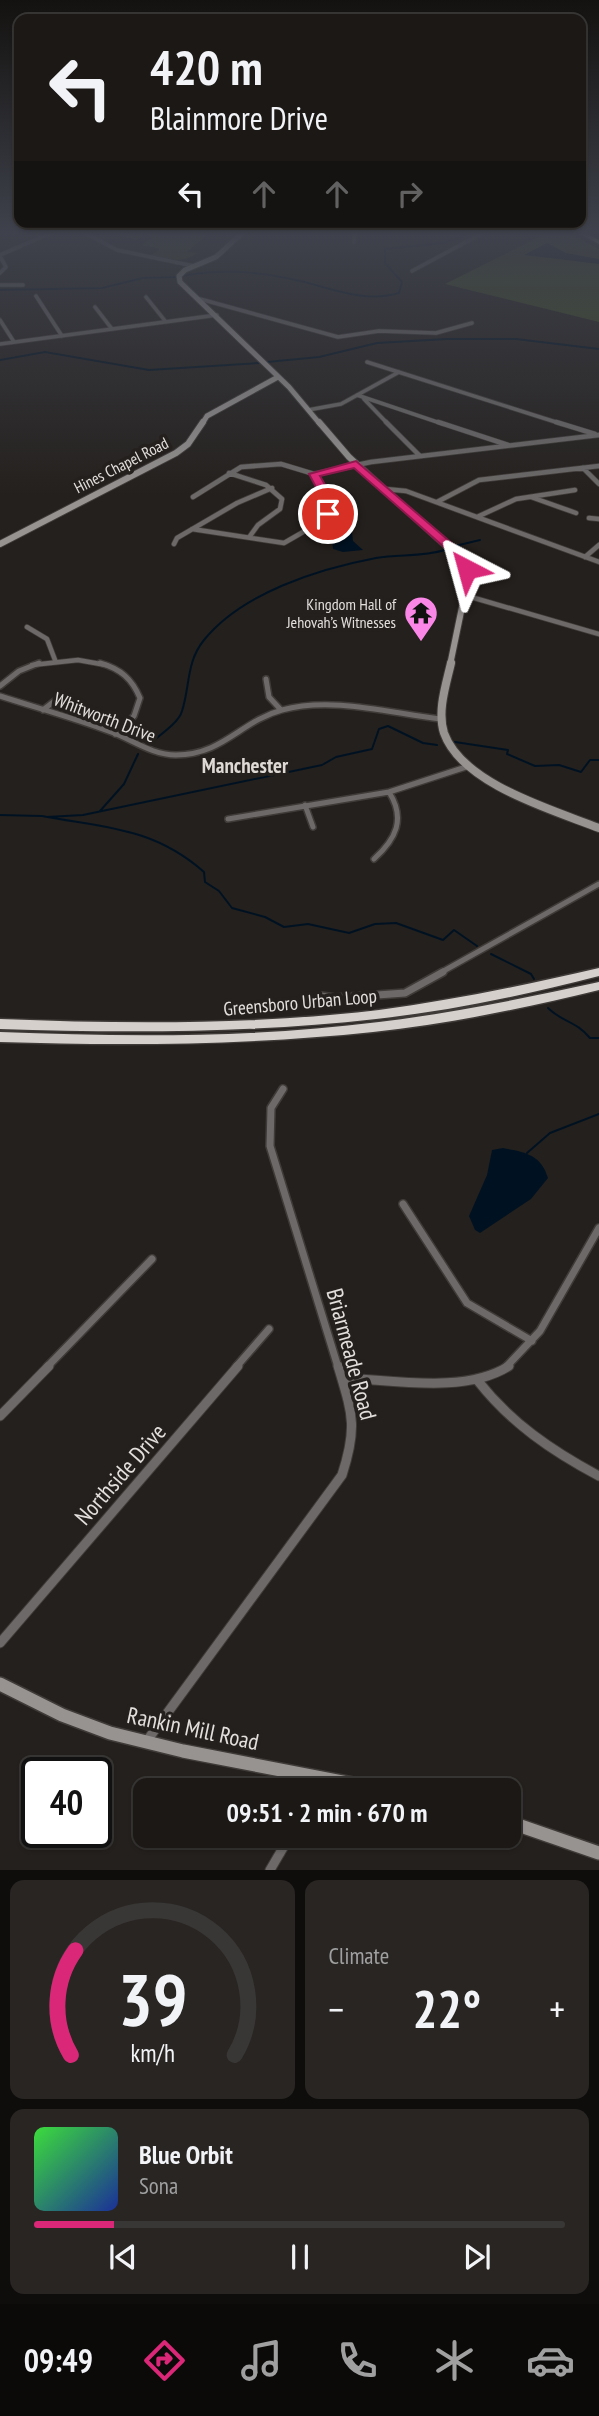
<!DOCTYPE html>
<html lang="en">
<head>
<meta charset="utf-8">
<style>
  :root { --surface:#1b1816; --page:#282523; --text:#f1f3f6; --muted:#a0a0a1; --line:#393735; --accent:#db2777 }
  body { margin:0; font-family:"PT Sans Narrow",sans-serif; background:var(--page); color:var(--text); height:100vh; display:flex; flex-direction:column; font-size:26px; white-space:nowrap }
  * { box-sizing:border-box; margin:0 }
  p { font-size:23px; color:var(--muted) }
  .icon { flex:none; width:38px; height:38px; fill:none; stroke:currentColor; stroke-width:2; stroke-linecap:round; stroke-linejoin:round }
  .map { position:relative; height:1870px; overflow:hidden }
  .drawer { display:flex; flex-direction:column; gap:10px; padding:10px; background:#0f0d0c; flex:1 }
  .drawer>* { flex:none }
  .top-card { position:absolute; left:14px; top:14px; width:572px; height:214px; border-radius:14px; box-shadow:0 2px 5px #0004,0 0 0 2px var(--line); background:#1b1816; color:var(--text); overflow:hidden }
  .speed { position:absolute; left:21px; top:1757px; display:flex; gap:14px; font-size:35px; font-weight:700; text-align:center }
  .speed>* { display:grid; place-content:center; width:91px; height:91px; border-radius:50%; background:var(--surface); box-shadow:0 2px 5px #0004,0 0 0 2px var(--line); line-height:1 }
  .speed .limit { border:4px solid #111; border-radius:10px; background:#fff; color:#111 }
  .pin { position:absolute; display:grid; place-items:center; width:60px; height:60px; color:#fff; margin:-30px; border:4px solid #fff; border-radius:50%; box-shadow:0 2px 7px #0007 }
  .me { position:absolute; width:77px; margin:-38px; rotate:321deg; stroke-linejoin:round; filter:drop-shadow(0 0 5px #0008) }
  .turn { display:flex; align-items:center; gap:24px; height:147px; padding:0 21px; font-size:32px }
  .turn .icon { width:91px; height:91px; stroke-width:2.5 }
  .turn b { display:block; font-size:49px; line-height:60px }
  .lanes { display:flex; align-items:center; height:66px; padding:0 21px; background:#0003; justify-content:center; gap:35px; direction:ltr }
  .lanes .off { opacity:.35 }
  .big { font-size:52px; font-weight:700; line-height:1.1 }
  .drawer .tile { flex:1; display:flex; flex-direction:column; justify-content:center; gap:10px; min-width:0; padding:0 24px; border-radius:14px; background:var(--page) }
  .drawer .dial { align-items:center; gap:0 }
  .dial svg { height:182px; overflow:visible; fill:none; stroke:var(--line); stroke-width:7; stroke-linecap:round; text-anchor:middle }
  .dial text { fill:var(--text); stroke:none }
  .song { display:flex; align-items:center; gap:21px }
  .cover { width:84px; height:84px; border-radius:10px; background:linear-gradient(135deg,hsl(120 70% 55%),hsl(230 70% 35%)) }
  .played { height:7px; border-radius:4px; background:linear-gradient(90deg,var(--accent) 15%,var(--line) 15%) }
  .keys { display:flex; justify-content:space-around; direction:ltr }
  .heat { display:flex; justify-content:space-between; align-items:center; font-size:38px; direction:ltr }
  .drawer .tiles { flex:1; display:grid; gap:10px; grid-template-columns:1fr 1fr }
  .tile:last-child { grid-column:span 2 }
  .trip { position:absolute; left:133px; top:1778px; width:388px; height:70px; border-radius:14px; background:var(--surface); box-shadow:0 2px 5px #0004,0 0 0 2px var(--line); font-weight:700; line-height:70px; text-align:center }
  .dock { display:flex; height:112px; justify-content:space-around; align-items:center; background:#0b0a09; color:var(--muted) }
  .dock .icon { width:49px; height:49px }
  .dock .active { color:var(--accent) }
  .dock b { font-size:32px; color:var(--text) }
  .map>svg:first-child { display:block }
  .green { fill:#3e4c21 }
  .water { fill:#001222 }
  .lines { fill:none; stroke-linecap:round; stroke-linejoin:round }
  .stream { stroke:#001222; stroke-width:2 }
  .street-far4-casing { stroke:#3f3b38; stroke-width:5 }
  .street-far3-casing { stroke:#3f3b38; stroke-width:6 }
  .street-far2-casing { stroke:#3f3b38; stroke-width:8 }
  .street-far1-casing { stroke:#3f3b38; stroke-width:10 }
  .street-casing { stroke:#3f3b38; stroke-width:11 }
  .secondary-far3-casing { stroke:#3f3b38; stroke-width:7 }
  .secondary-far2-casing { stroke:#3f3b38; stroke-width:8 }
  .secondary-far1-casing { stroke:#3f3b38; stroke-width:10 }
  .secondary-casing { stroke:#3f3b38; stroke-width:16 }
  .highway-casing { stroke:#3f3b38; stroke-width:3 }
  .street-far4 { stroke:#6c6968; stroke-width:3.5 }
  .street-far3 { stroke:#6c6968; stroke-width:4.5 }
  .street-far2 { stroke:#6c6968; stroke-width:5 }
  .street-far1 { stroke:#6c6968; stroke-width:7 }
  .street { stroke:#6c6968; stroke-width:9 }
  .secondary-far3 { stroke:#979391; stroke-width:5 }
  .secondary-far2 { stroke:#979391; stroke-width:6 }
  .secondary-far1 { stroke:#979391; stroke-width:8 }
  .secondary { stroke:#979391; stroke-width:13 }
  .highway { fill:#d6d0cd; fill-rule:evenodd }
  .route { fill:#db2777; stroke:#8e194d; stroke-width:2 }
  .labels { text-anchor:middle; dominant-baseline:central; stroke-width:7; stroke-linejoin:round; paint-order:stroke }
  .far-street-label { font-size:16px; fill:#e2dfdd; stroke:#24201d }
  .far-poi-label { font-size:16px; fill:#e2dfdd; stroke:#24201d; text-anchor:end }
  .street-label { font-size:19px; fill:#e2dfdd; stroke:#24201d }
  .neighbourhood-label { font-size:21px; font-weight:bold; fill:#dfd9d5; stroke:#24201d }
  .near-street-label { font-size:23px; fill:#e2dfdd; stroke:#24201d }
</style>
</head>
<body>
<div class="map">
<svg width="599" height="1870" viewBox="0 0 599 1870">
  <rect width="100%" height="100%" fill="#24201d"/>
  <path class="green" d="M118,234H208L187,252L197,253C183,264 165,259 150,256L160,249L142,245L153,237L143,236L136,240Z
    M545,234H571L599,249V322L445,284Z"/>
  <path class="water" d="M547,243L566,253L599,259V264L524,255Z
    M344,530L352,532L353,541L363,550L343,552L333,549L332,539Z
    M503,1148C524,1152 541,1154 548,1178L531,1199L480,1233L475,1230L469,1216L487,1175L492,1150Z"/>
  <g class="lines">
    <path class="stream" d="M182,276C219,269 255,271 291,279C327,286 362,304 399,293L402,282L385,263V249L444,243L468,234
      M0,290L102,288L143,278L176,277
      M0,360L45,352L149,370L259,363
      M267,362L319,357L377,343L447,339H516L599,349
      M455,546L480,540
      M455,742L508,750L507,754L535,766L559,765L581,772L590,760H599
      M148,745C157,737 179,723 182,711C190,687 186,662 204,640C242,593 318,569 376,558C399,554 422,557 445,550
      M100,811L124,784L138,754
      M0,815L41,816
      M42,816C105,828 153,827 204,872L205,882L219,891L232,908L265,917L284,927L308,924L349,933L375,924L396,923L443,940L454,930L477,946
      M47,817L83,815L322,765L336,757L372,749L379,729L388,726L423,743L437,745
      M491,954L531,974L534,979
      M548,1008C562,1022 576,1021 590,1038H599
      M527,1153L550,1133L599,1114"/>
    <g class="street-far4-casing">
      <path id="street-far4" d="M87,234L117,250L194,266
        M354,242L355,234
        M0,255L49,234
        M0,256L6,267L0,273
        M412,271L481,234
        M0,285H23
        M36,296L62,336
        M146,297L166,322
        M200,299L338,337L379,331L436,333L472,323
        M95,307L112,329
        M0,320L14,342
        M0,344L217,315
        M367,362L562,424
        M357,395L443,424
        M364,399L388,424
        M308,410L341,404L399,372"/>
    </g>
    <g class="street-far3-casing">
      <path id="street-far3" d="M386,422L420,456
        M438,422L508,445
        M556,422L595,434
        M583,468L599,484
        M229,473L266,485L282,499L280,509L258,525L250,536
        M314,474L371,462L599,435
        M385,489L406,491L599,562
        M531,497L576,513
        M437,502L479,480L599,466
        M477,517L516,499L575,490
        M589,518L599,519
        M192,529L284,543L317,524L330,509L321,482L314,474L281,464L241,467L193,497
        M174,544L177,538L237,503L272,488
        M585,557L599,545
        M464,595L599,634
        M27,627L47,639L55,660
        M32,665L78,660L106,665"/>
    </g>
    <g class="street-far2-casing">
      <path id="street-far2" d="M100,663C121,669 132,679 140,698L134,716L115,734
        M266,679L269,697L281,710
        M0,686L19,671L39,663
        M0,696C37,708 75,718 111,732C133,740 152,755 176,755C223,755 241,721 282,710C331,696 390,713 440,719
        M43,710L62,695
        M305,805L313,827
        M228,819L389,792L469,766
        M374,859C396,839 406,819 389,792
        M440,973L599,884"/>
    </g>
    <g class="street-far1-casing">
      <path id="street-far1" d="M321,996L335,998L405,993L443,972
        M283,1089L271,1108L270,1146L338,1367
        M403,1204L467,1303L532,1341
        M47,1367L152,1259
        M236,1367L269,1329
        M506,1367L540,1331L599,1228"/>
    </g>
    <g class="street-casing">
      <path id="street" d="M343,1378C394,1380 465,1394 509,1366
        M478,1381C511,1423 552,1451 599,1476
        M0,1416L49,1366
        M0,1643L238,1366
        M146,1742L342,1475C358,1426 352,1413 338,1366
        M270,1870L290,1836"/>
    </g>
    <g class="secondary-far3-casing">
      <path id="secondary-far3" d="M241,234L216,257L185,270L179,276L180,282L289,387L320,424
        M202,424L207,416L278,377"/>
    </g>
    <g class="secondary-far2-casing">
      <path id="secondary-far2" d="M319,422L349,457L465,563L468,578L450,665
        M0,544L176,453L188,444L203,422"/>
    </g>
    <g class="secondary-far1-casing">
      <path id="secondary-far1" d="M451,663C446,685 437,711 444,733C462,784 553,810 599,828"/>
    </g>
    <g class="secondary-casing">
      <path id="secondary" d="M0,1684L62,1715L110,1733L183,1751L384,1790
        M509,1822L599,1853"/>
    </g>
    <g class="highway-casing">
      <path id="highway" d="M580,234H587L599,240V244Z
        M599,968V976C525,995 451,1011 376,1019C251,1033 125,1033 0,1029V1019C126,1024 253,1025 379,1010C453,1000 526,985 599,968Z
        M599,982V990C524,1008 450,1024 373,1032C249,1045 125,1046 0,1042V1032C126,1037 253,1038 379,1022C453,1013 526,998 599,982Z"/>
    </g>
    <use href="#street-far4" class="street-far4"/>
    <use href="#street-far3" class="street-far3"/>
    <use href="#street-far2" class="street-far2"/>
    <use href="#street-far1" class="street-far1"/>
    <use href="#street" class="street"/>
    <use href="#secondary-far3" class="secondary-far3"/>
    <use href="#secondary-far2" class="secondary-far2"/>
    <use href="#secondary-far1" class="secondary-far1"/>
    <use href="#secondary" class="secondary"/>
    <use href="#highway" class="highway"/>
  </g>
  <linearGradient id="sky" x2="0" y2="1"><stop stop-color="#141210"/><stop offset="0.47" stop-color="#3f424c"/><stop offset="1" stop-color="#3f424c" stop-opacity="0"/></linearGradient>
  <rect width="599" height="496" fill="url(#sky)"/>
  <path class="route" d="M356,461L461,551L473,569L471,571H463L453,555L354,468L320,476L336,504L332,516H324L325,504L309,474Z"/>
  <defs>
    <g id="temple-pin" transform="scale(1.75)"><path d="M0 17L-7.5 6A9.5 9.5 0 1 1 7.5 6Z" fill="#fa87e7" stroke="#24201d"/><path d="M0-6L5-2H3V0L6.5 2.5H4V6H1.5V3h-3V6H-4V2.5H-6.5L-3 0V-2H-5Z" fill="#111"/></g>
  </defs>
  <g fill-rule="evenodd">
    <use href="#temple-pin" x="421" y="613"/>
  </g>
  <g class="labels">
    <g class="far-street-label">
      <text transform="translate(121 465) rotate(-27)">Hines Chapel Road</text>
    </g>
    <g class="far-poi-label">
      <text x="396" y="604">Kingdom Hall of<tspan x="396" dy="18">Jehovah’s Witnesses</tspan></text>
    </g>
    <g class="street-label">
      <text transform="translate(105 717) rotate(21)">Whitworth Drive</text>
      <text transform="translate(300 1002) rotate(-5)">Greensboro Urban Loop</text>
    </g>
    <g class="neighbourhood-label">
      <text x="245" y="765">Manchester</text>
    </g>
    <g class="near-street-label">
      <text transform="translate(352 1354) rotate(75)">Briarmeade Road</text>
      <text transform="translate(120 1474) rotate(-49)">Northside Drive</text>
      <text transform="translate(193 1728) rotate(12)">Rankin Mill Road</text>
    </g>
  </g>
</svg>
<div class="speed"><div class="limit">40</div></div>
<div class="pin" style="left:328px;top:514px;background:#d93025"><svg class="icon" aria-label="arrive" viewBox="0 0 24 24"><path d="M6 21V4h12l-3 4 3 4H6"/></svg></div>
<svg class="me" style="left:467px;top:569px" viewBox="-20 -20 40 40"><path d="M0-17L14 15 0 8-14 15z" fill="#db2777" stroke="#fff" stroke-width="4"/></svg>
<div class="trip">09:51 · 2 min · 670 m</div>
<div class="top-card">
<div class="turn"><svg class="icon" aria-label="left" viewBox="0 0 24 24"><path d="M17 20v-9H6M10 6l-5 5 5 5"/></svg><div><b>420 m</b>Blainmore Drive</div></div>
<div class="lanes"><svg class="icon" aria-label="left" viewBox="0 0 24 24"><path d="M17 20v-9H6M10 6l-5 5 5 5"/></svg><svg class="icon off" aria-label="ahead" viewBox="0 0 24 24"><path d="M12 20V5M6 11l6-6 6 6"/></svg><svg class="icon off" aria-label="ahead" viewBox="0 0 24 24"><path d="M12 20V5M6 11l6-6 6 6"/></svg><svg class="icon off" aria-label="right" viewBox="0 0 24 24"><path d="M7 20v-9h11M14 6l5 5-5 5"/></svg></div>
</div>
</div>
<section class="drawer">
<div class="tiles">
<div class="tile dial"><svg viewBox="0 0 100 80">
<path d="M14 69A42 42 0 1 1 86 69"/>
<path d="M14 69A42 42 0 0 1 16 23" stroke="#db2777"/>
<text x="50" y="56" font-size="32" font-weight="700">39</text>
<text x="50" y="72" font-size="11">km/h</text>
</svg></div>
<div class="tile"><p>Climate</p>
<div class="heat"><a>−</a><b class="big">22°</b><a>+</a></div>
</div>
<div class="tile">
<div class="song"><i class="cover"></i><div><b>Blue Orbit</b><p>Sona</p></div></div>
<div class="played"></div>
<div class="keys"><svg class="icon" aria-label="previous" viewBox="0 0 24 24"><path d="M18 5L8 12l10 7zM5 5v14"/></svg><svg class="icon" aria-label="pause" viewBox="0 0 24 24"><path d="M8 5v14M16 5v14"/></svg><svg class="icon" aria-label="next" viewBox="0 0 24 24"><path d="M6 5l10 7-10 7zM19 5v14"/></svg></div>
</div>
</div>
</section>
<nav class="dock">
<b>09:49</b>
<svg class="icon active" aria-label="directions" viewBox="0 0 24 24"><path d="M12 3l9 9-9 9-9-9zM9 14v-3h6M13 9l2 2-2 2"/></svg>
<svg class="icon" aria-label="music" viewBox="0 0 24 24"><path d="M9 18V5l10-2v13"/><circle cx="6" cy="18" r="3"/><circle cx="16" cy="16" r="3"/></svg>
<svg class="icon" aria-label="phone" viewBox="0 0 24 24"><path d="M5 4h4l2 5-3 2q2 4 5 5l2-3 5 2v4C11 20 4 13 5 4z"/></svg>
<svg class="icon" aria-label="climate" viewBox="0 0 24 24"><path d="M12 3v18M4 7l16 10M4 17L20 7"/></svg>
<svg class="icon" aria-label="car" viewBox="0 0 24 24"><path d="M5 17H2v-5l4-1 3-4h7l3 4 3 1v5h-3M9 17h6M6 11h13"/><circle cx="7" cy="17" r="2"/><circle cx="17" cy="17" r="2"/></svg>
</nav>
</body>
</html>
